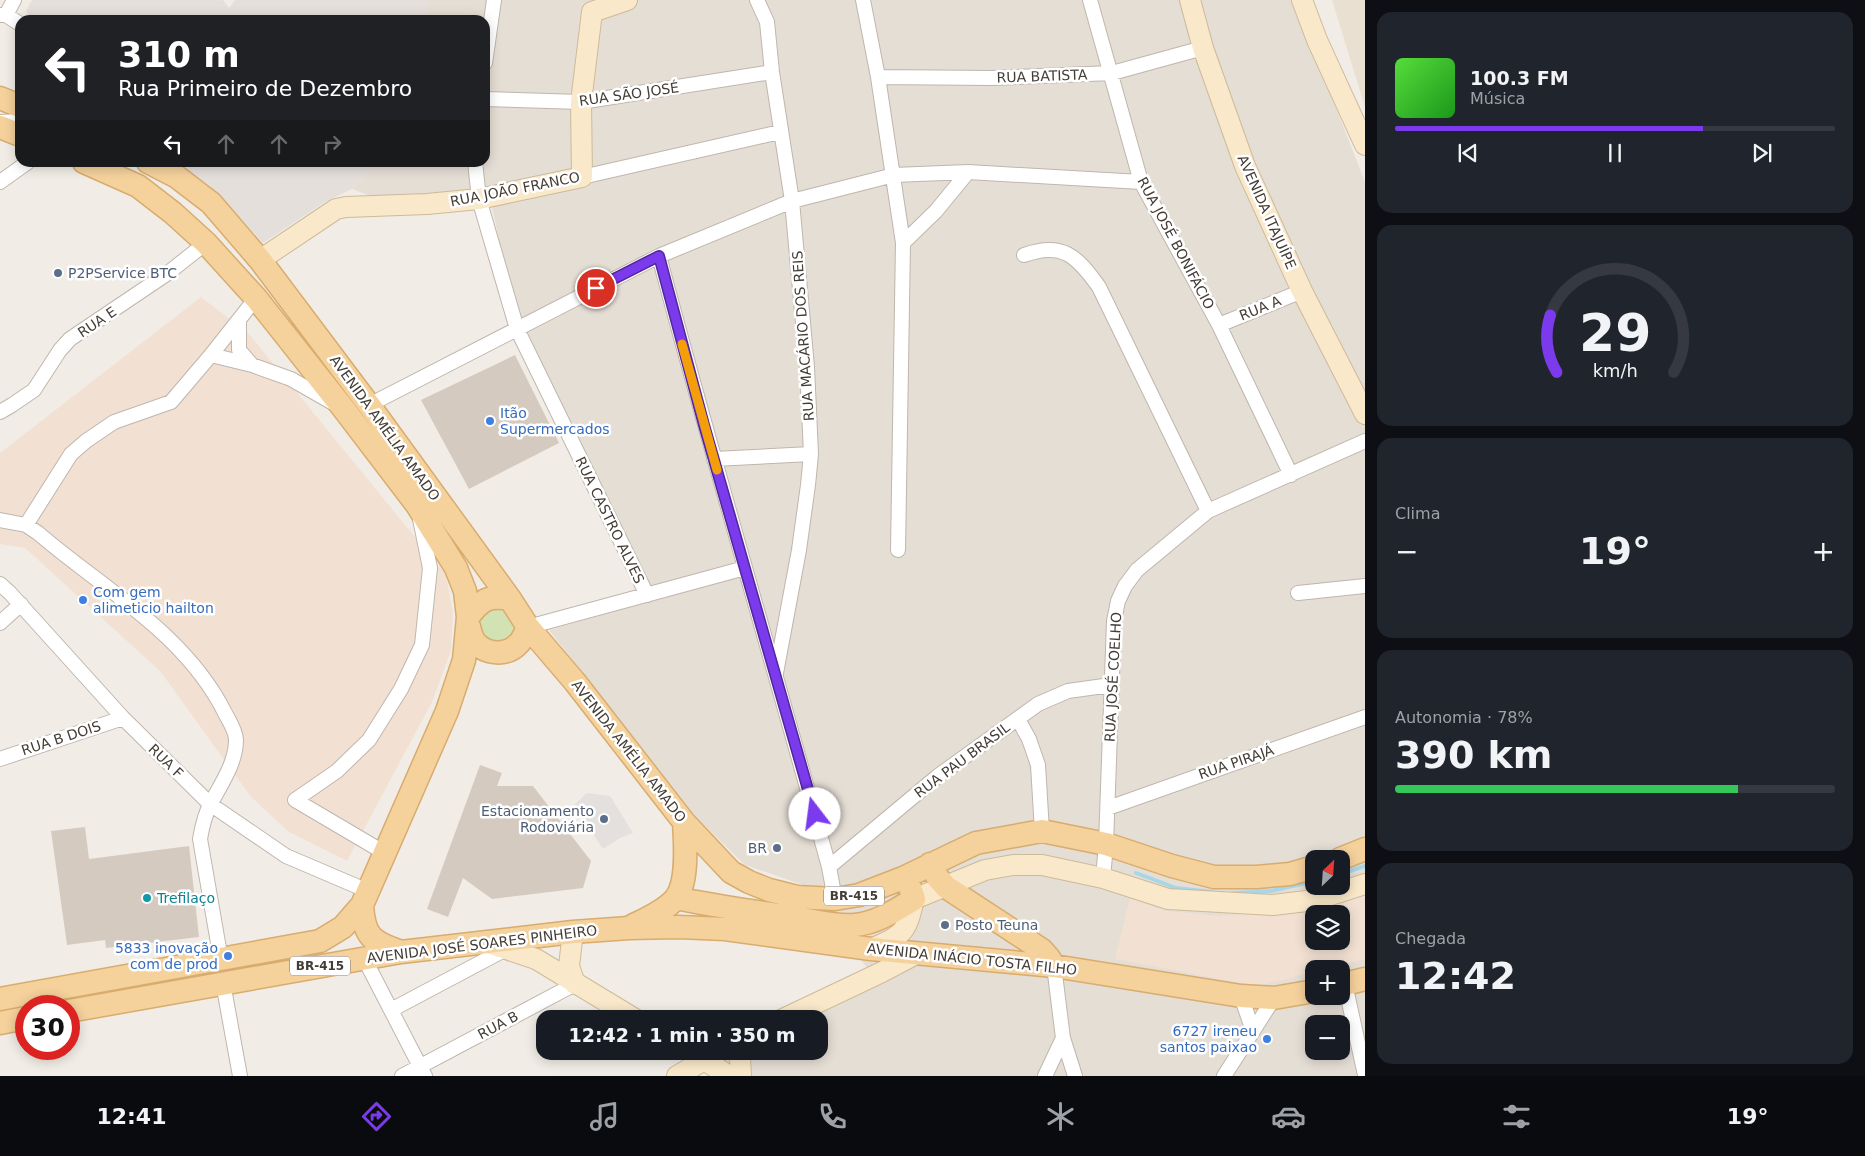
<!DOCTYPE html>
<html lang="pt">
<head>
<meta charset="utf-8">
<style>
  :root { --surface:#171b24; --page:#20242c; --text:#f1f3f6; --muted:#9ea1a6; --line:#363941; --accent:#7c3aed }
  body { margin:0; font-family:"DejaVu Sans",sans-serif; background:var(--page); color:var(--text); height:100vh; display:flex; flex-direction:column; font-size:19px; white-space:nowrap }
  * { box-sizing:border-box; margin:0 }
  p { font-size:16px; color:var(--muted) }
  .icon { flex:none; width:28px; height:28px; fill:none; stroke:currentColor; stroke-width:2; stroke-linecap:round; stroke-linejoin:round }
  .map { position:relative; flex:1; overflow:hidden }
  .panel { display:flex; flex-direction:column; gap:12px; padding:12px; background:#0d0f14; width:500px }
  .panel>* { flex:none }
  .banner { position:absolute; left:15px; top:15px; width:475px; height:152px; border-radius:15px; box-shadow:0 2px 12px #0003; background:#202124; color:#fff; overflow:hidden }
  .needle { width:32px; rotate:25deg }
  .buttons { position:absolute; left:1305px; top:850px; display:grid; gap:10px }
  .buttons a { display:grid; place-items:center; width:45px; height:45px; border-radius:10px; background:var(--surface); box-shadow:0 2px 12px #0003; font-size:25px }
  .speed { position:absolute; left:15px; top:995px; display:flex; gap:10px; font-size:25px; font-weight:700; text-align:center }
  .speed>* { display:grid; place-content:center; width:65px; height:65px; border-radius:50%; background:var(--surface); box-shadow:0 2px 12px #0003; line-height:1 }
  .speed .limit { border:8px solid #d22; background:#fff; color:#111 }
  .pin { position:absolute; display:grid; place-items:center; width:42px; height:42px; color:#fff; margin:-21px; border:2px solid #fff; border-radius:50%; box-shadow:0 1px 5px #0007 }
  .me { position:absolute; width:55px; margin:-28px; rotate:345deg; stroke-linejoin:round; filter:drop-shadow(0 0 4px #0008) }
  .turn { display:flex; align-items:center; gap:18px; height:105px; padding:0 20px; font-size:22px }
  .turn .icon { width:65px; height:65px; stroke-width:2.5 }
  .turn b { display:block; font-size:35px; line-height:42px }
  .lanes { display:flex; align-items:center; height:48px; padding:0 20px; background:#0003; justify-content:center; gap:25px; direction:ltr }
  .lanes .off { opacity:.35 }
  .big { font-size:38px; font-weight:700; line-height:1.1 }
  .panel .tile { flex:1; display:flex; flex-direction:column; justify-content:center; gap:8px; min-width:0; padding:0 18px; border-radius:15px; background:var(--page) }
  .panel .dial { align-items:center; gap:0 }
  .dial svg { height:130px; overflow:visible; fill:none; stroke:var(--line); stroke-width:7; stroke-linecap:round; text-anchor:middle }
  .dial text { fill:var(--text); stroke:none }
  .song { display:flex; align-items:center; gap:15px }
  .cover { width:60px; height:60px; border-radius:8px; background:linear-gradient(135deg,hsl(110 70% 55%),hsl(120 70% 35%)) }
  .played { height:5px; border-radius:2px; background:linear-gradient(90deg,var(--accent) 70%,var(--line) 70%) }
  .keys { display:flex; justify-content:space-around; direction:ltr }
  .heat { display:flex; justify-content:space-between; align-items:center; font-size:28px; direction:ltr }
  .charge { height:8px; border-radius:4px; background:linear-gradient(90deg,#34c759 78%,var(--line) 0) }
  .trip { position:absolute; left:536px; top:1010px; width:292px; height:50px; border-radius:15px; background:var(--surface); box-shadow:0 2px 12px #0003; font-weight:700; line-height:50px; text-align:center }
  .dock { display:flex; height:80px; justify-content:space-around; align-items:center; background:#090b0e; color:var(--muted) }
  .dock .icon { width:35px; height:35px }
  .dock .selected { color:var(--accent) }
  .dock b { font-size:22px; color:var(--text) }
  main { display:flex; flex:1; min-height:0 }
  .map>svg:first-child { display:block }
  .residential { fill:#e5ded5; fill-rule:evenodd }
  .commercial { fill:#f2e1d3; fill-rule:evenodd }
  .industrial { fill:#e4dfdb }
  .education { fill:#e9e0d1 }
  .green { fill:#d2e2b3 }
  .parking { fill:#e3e0de }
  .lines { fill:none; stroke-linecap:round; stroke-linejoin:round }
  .stream { stroke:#a8d6e9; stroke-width:4 }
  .building { fill:#d5cac0 }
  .street-casing { stroke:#bfb6ad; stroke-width:16 }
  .secondary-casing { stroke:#cdba9a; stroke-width:22 }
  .primary-casing { stroke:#d8ac6e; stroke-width:25 }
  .street { stroke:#fff; stroke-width:14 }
  .secondary { stroke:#f9e8c9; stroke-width:20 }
  .primary { stroke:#f5d19c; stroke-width:22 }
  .route-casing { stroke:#51269a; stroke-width:12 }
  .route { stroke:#7c3aed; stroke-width:9 }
  .slow { stroke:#f59e0b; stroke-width:9 }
  .service-dot { fill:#5c6f8a; stroke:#fff; stroke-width:2 }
  .shop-dot { fill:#3f7fe0; stroke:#fff; stroke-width:2 }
  .culture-dot { fill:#0f9aa8; stroke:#fff; stroke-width:2 }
  .labels { text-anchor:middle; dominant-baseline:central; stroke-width:5; stroke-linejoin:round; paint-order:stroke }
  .shield { fill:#fff; stroke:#7c7772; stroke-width:1 }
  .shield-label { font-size:12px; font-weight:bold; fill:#443d36 }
  .street-label { font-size:14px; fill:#443d36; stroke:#fff }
  .service-label { font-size:14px; fill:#4e5e75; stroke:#fff; text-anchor:start }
  .shop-label { font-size:14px; fill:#366cbe; stroke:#fff; text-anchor:start }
  .culture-label { font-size:14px; fill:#0d838f; stroke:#fff; text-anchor:start }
</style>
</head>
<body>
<main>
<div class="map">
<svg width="1365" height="1076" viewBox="0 0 1365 1076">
  <rect width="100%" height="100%" fill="#f1ede6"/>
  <path class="residential" d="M427,0H1294L1365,182V1076H712L704,1071L739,1051H820V1019H798L874,977L803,885L745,865L698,819L549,630L651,601L530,346L508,280L489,194L379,199L352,189L376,163L485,162V20H426ZM1314,859H1341V886H1314ZM1314,914H1341V941H1314ZM1314,969H1341V996H1314ZM1314,1024H1341V1051H1314Z"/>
  <path class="commercial" d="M201,297L250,335L446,575L453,613L451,651L432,702L347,861L289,832L251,797L160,671L25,548L0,544V453Z
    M1365,889V959L1326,969H1314V972L1258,986L1115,959L1130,898L1166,911L1220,916L1284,911ZM1314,914H1341V941H1314Z"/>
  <path class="industrial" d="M32,0H223L229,8L235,0H427V9L426,20H32L26,11Z
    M175,163H376L352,189L325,202L263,243L209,185Z"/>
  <path class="education" d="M1332,0H1365V107Z"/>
  <path class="green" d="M487,607L507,609L517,627L511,640L486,645L475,622Z"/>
  <path class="parking" d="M587,793L610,796L633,833L620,838L603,849L574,805Z"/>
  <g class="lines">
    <path class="stream" d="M1136,873L1176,888L1213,892
      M1341,874L1365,866
      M1232,893L1271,891L1314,881"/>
  </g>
  <path class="building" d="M515,355L559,443L469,489L421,400Z
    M480,765L502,773L497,786H533L591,861L583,888L492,899L463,878L448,917L427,909Z
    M85,827L89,859L189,846L199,937L106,948L105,940L67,945L51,831Z"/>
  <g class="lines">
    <g class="street-casing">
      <path id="street" d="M757,0L767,22L772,72L792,201L807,367L811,454L808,485L799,550L776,673
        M863,0L878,77L903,243L898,550
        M1090,0L1141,182L1219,325L1291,475
        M0,15H6L20,24
        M6,15L14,0
        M485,63L494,0
        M878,77L992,78L1112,73L1203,48
        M485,99L581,102L772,72
        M0,122L18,121L20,119
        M475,162L479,199L517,329L647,595
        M582,177L780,132
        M0,182L28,162
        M903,243L936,211L968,172
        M1024,255C1062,241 1077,256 1099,287L1208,511
        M659,256C713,460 773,663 829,867L835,899
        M239,320V350L252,365
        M1219,325L1302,291
        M211,355L252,365L291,379L333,403
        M369,405L659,256L792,201L894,175L968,172L1141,182
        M0,412L12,405L34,390L60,350L70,339L168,273L206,243
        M714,459L811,454
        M0,520L26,525L38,533C103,589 185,633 225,713C229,721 236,731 236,740C236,763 221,784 211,803C205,814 202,827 200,839L221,960
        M26,525L71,454L86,441L114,422L171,402L211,355L256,298
        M0,584L10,593L123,718L210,804L286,856L368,891
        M1298,593L1365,586
        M0,623L21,604
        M528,627L745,568
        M1018,719L1029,739L1038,765L1042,831
        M0,759L123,718
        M1108,808L1365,717
        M385,853L295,800L337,771L369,740L401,689L422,645L430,568L420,519
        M829,867L938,776L1038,704L1068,691L1111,685
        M1103,878L1106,844L1114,621L1118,601L1125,586L1137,570L1208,511L1365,441
        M364,958L425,1076
        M223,983L240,1076
        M1345,984L1365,1075
        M1241,996L1253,1031L1274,998
        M391,1010L506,949
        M1063,1038L1075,1076
        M402,1076L575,984
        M1045,1076L1063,1038L1054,966
        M1224,1076L1253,1031"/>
    </g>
    <g class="secondary-casing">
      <path id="secondary" d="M1190,0L1203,48L1245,166L1302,291L1365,414
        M1302,0L1317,40L1365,145
        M260,260L336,209L346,207L427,204L479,199L582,177L581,102L592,12L627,0
        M573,932L569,966L575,984
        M488,943L536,959L635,1019
        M871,949C904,934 906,934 914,899L985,870L1013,865H1042L1103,878L1168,899L1273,905L1315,900L1365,884
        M783,1019L882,972L918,953
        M690,1051L729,1076
        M677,1076L720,1051
        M741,1076L740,1058L741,1051"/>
    </g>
    <g class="primary-casing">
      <path id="primary" d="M0,98L20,106
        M0,127L20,135
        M148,162L177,177L211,203L260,260L369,405L510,599L528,627L575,682L684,822L731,872L749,882L769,890L797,897L835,899L859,895L903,878L976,843L1042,831L1106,844L1172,866L1214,877H1257L1290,874L1314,867
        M468,617C481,600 488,595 510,599
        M468,623C470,630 471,637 475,642C486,655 507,656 518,644C523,640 525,633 528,627
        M1340,859L1365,849
        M930,864L938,878L946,887L1042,950L1049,958L1054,966
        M676,898C714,906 752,911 790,917C811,920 834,927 855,925C877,923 896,910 914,899L909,884L903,878
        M362,905C364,937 372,942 401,952
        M632,926C646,919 665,911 675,899C689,883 685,841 684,822
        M1341,985L1365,979
        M0,999L320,941L343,927L362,905L447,711L464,660L468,617L465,591L456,568L417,505L343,408L256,298L206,243L173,213L138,186L84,162
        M69,1011L401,952L573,932L629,928L679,927L725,929L871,949L1054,966L1241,996L1274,998L1314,991
        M0,1023L26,1018"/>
    </g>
    <use href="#street" class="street"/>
    <use href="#secondary" class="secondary"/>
    <use href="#primary" class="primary"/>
  </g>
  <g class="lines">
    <g class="route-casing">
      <path id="route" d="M596,288L659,256L704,425L815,814"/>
    </g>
    <use href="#route" class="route"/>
    <path class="slow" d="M682,344L717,470"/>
  </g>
  <g class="service-dot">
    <circle cx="58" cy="273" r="5"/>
    <circle cx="604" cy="819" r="5"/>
    <circle cx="777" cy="848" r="5"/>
    <circle cx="945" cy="925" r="5"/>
  </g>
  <g class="shop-dot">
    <circle cx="490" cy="421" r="5"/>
    <circle cx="83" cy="600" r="5"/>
    <circle cx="228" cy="956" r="5"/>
    <circle cx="1267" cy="1039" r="5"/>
  </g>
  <circle class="culture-dot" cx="147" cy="898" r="5"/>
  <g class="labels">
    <g class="shield">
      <rect x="824" y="886.5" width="60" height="19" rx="4"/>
      <rect x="290" y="956.5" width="60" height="19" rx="4"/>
    </g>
    <g class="shield-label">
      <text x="854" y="896">BR-415</text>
      <text x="320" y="966">BR-415</text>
    </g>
    <g class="street-label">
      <text transform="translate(1042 76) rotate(-2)">RUA BATISTA</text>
      <text transform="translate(629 94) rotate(-8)">RUA SÃO JOSÉ</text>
      <text transform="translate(515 189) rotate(-11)">RUA JOÃO FRANCO</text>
      <text transform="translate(1267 212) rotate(66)">AVENIDA ITAJUÍPE</text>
      <text transform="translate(1176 243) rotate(62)">RUA JOSÉ BONIFÁCIO</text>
      <text transform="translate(1260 308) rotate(-22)">RUA A</text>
      <text transform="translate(97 322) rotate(-34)">RUA E</text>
      <text transform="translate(803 336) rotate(-94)">RUA MACÁRIO DOS REIS</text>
      <text transform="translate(385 428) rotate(54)">AVENIDA AMÉLIA AMADO</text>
      <text transform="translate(610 520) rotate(64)">RUA CASTRO ALVES</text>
      <text transform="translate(1113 677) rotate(-87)">RUA JOSÉ COELHO</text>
      <text transform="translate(61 738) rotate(-18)">RUA B DOIS</text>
      <text transform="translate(629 751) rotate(52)">AVENIDA AMÉLIA AMADO</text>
      <text transform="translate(962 760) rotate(-37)">RUA PAU BRASIL</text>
      <text transform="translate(166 761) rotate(44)">RUA F</text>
      <text transform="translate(1236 762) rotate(-19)">RUA PIRAJÁ</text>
      <text transform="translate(482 944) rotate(-7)">AVENIDA JOSÉ SOARES PINHEIRO</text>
      <text transform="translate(972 959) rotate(6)">AVENIDA INÁCIO TOSTA FILHO</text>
      <text transform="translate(498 1025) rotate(-28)">RUA B</text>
    </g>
    <g class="service-label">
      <text x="68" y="273">P2PService BTC</text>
      <text x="594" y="811" text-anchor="end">Estacionamento<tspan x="594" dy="16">Rodoviária</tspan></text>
      <text x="767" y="848" text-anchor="end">BR</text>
      <text x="955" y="925">Posto Teuna</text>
    </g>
    <g class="shop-label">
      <text x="500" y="413">Itão<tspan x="500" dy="16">Supermercados</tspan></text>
      <text x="93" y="592">Com gem<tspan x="93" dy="16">alimeticio hailton</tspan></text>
      <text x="218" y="948" text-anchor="end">5833 inovação<tspan x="218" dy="16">com de prod</tspan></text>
      <text x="1257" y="1031" text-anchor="end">6727 ireneu<tspan x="1257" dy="16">santos paixao</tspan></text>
    </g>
    <g class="culture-label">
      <text x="157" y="898">Trefilaço</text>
    </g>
  </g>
</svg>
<div class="buttons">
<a><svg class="needle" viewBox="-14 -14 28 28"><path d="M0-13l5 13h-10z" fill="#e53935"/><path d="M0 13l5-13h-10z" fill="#9ea1a6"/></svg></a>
<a><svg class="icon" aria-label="layers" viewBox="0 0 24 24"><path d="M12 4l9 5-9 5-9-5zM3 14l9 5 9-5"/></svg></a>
<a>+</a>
<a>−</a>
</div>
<div class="speed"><div class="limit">30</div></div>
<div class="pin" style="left:596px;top:288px;background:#d93025"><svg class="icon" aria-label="arrive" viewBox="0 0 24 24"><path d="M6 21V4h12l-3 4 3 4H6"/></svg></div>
<svg class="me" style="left:815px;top:814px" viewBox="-20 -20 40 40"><circle r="19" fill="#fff"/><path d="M0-13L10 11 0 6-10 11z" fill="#7c3aed"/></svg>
<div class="trip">12:42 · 1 min · 350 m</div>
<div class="banner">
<div class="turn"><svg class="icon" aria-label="left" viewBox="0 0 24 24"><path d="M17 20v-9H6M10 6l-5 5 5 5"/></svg><div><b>310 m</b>Rua Primeiro de Dezembro</div></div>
<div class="lanes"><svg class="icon" aria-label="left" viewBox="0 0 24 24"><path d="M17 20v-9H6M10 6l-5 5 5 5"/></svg><svg class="icon off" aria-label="ahead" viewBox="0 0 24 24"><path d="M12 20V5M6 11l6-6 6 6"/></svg><svg class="icon off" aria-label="ahead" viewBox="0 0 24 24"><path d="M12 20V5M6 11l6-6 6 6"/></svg><svg class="icon off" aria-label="right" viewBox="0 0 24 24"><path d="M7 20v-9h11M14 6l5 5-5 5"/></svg></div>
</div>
</div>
<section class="panel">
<div class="tile">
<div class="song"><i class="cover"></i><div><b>100.3 FM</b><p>Música</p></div></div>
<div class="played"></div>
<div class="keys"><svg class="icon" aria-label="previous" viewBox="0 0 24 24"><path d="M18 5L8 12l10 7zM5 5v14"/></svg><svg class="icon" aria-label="pause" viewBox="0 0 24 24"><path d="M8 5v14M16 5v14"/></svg><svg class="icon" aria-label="next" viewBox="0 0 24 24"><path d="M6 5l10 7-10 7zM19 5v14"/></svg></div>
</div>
<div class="tile dial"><svg viewBox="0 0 100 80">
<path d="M14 69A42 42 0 1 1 86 69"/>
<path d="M14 69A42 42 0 0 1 10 34" stroke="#7c3aed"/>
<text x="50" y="56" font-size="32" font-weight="700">29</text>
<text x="50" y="72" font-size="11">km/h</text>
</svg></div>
<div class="tile"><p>Clima</p>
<div class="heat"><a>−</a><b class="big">19°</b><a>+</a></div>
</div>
<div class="tile"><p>Autonomia · 78%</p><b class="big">390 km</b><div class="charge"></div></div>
<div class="tile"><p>Chegada</p><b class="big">12:42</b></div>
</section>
</main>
<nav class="dock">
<b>12:41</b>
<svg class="icon selected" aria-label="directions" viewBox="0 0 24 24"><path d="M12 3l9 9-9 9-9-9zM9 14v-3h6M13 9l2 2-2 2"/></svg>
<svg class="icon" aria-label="music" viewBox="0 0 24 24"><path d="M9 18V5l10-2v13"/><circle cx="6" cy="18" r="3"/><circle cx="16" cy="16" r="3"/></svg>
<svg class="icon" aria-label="phone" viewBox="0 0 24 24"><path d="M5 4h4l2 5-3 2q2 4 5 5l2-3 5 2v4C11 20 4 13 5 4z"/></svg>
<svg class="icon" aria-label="climate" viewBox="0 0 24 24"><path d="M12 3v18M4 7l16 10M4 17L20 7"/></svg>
<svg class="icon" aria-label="car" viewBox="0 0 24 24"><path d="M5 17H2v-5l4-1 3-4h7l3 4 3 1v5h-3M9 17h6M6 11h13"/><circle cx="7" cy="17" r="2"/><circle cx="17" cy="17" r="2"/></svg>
<svg class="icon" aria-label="filters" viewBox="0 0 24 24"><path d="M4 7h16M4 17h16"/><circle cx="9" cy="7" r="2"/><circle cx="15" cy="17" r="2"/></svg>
<b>19°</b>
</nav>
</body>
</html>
